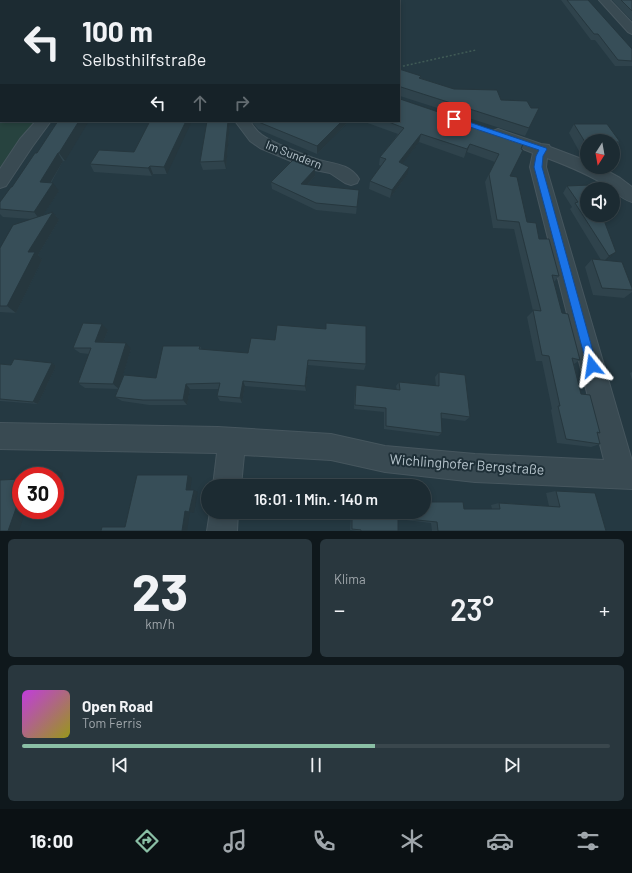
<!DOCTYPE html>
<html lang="de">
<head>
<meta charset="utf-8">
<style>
  :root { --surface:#1c2b32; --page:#29373e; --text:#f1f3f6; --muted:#a0a7ac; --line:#3a474d; --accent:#8abfa5 }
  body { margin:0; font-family:Barlow,sans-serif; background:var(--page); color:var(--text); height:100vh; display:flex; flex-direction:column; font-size:15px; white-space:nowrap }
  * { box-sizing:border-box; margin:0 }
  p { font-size:13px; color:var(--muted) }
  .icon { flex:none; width:22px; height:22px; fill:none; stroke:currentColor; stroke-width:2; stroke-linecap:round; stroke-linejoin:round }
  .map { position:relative; height:531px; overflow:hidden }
  .details { display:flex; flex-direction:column; gap:8px; padding:8px; background:#0f181c; flex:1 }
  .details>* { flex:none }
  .hud { position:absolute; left:0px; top:0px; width:400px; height:122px; box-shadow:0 2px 6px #0003,0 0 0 1px var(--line); background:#1c2b32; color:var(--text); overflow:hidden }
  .needle { width:26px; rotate:191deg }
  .fabs { position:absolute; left:580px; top:134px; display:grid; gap:8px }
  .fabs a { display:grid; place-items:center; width:40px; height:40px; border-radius:50%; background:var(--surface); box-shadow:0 2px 6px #0003,0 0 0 1px var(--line); font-size:20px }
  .speed { position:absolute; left:12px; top:467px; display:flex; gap:8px; font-size:20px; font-weight:700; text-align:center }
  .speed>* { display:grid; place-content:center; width:52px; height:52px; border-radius:50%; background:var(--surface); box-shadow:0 2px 6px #0003,0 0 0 1px var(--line); line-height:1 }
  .speed .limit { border:6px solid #d22; background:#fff; color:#111 }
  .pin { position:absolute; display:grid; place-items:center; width:34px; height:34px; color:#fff; margin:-17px; border-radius:8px; box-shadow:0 2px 6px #0006 }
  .me { position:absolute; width:44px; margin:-22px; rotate:345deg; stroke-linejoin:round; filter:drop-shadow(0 0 3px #0008) }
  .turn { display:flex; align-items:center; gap:14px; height:84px; padding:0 16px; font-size:18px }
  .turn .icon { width:52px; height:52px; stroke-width:2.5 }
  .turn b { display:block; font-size:28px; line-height:34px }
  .lanes { display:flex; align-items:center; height:38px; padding:0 16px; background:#0003; justify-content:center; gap:20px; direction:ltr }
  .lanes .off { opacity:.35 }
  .big { font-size:30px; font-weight:600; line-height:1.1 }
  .details .tile { flex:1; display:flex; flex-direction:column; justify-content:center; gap:6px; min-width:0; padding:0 14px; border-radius:6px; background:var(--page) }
  .details .dial { align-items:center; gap:0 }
  .dial b { font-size:52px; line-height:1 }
  .song { display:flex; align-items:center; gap:12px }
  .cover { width:48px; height:48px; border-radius:6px; background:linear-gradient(135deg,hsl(290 70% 55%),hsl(60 70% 35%)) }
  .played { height:4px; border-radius:2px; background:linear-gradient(90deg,var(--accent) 60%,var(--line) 60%) }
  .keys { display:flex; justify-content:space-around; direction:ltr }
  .heat { display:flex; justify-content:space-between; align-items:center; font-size:22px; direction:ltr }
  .details .tiles { flex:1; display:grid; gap:8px; grid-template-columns:1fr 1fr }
  .tile:last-child { grid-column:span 2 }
  .trip { position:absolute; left:201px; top:479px; width:230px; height:40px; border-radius:20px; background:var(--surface); box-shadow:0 2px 6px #0003,0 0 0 1px var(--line); font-weight:600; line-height:40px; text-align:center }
  .tab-bar { display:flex; height:64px; justify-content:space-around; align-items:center; background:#0b1114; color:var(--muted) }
  .tab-bar .icon { width:28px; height:28px }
  .tab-bar .current { color:var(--accent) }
  .tab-bar b { font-size:18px; color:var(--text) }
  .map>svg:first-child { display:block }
  .green { fill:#27433f }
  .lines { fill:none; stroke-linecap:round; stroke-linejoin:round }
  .stream { fill:#173341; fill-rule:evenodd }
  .minor-casing { stroke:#46565e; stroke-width:2 }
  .path { stroke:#405b56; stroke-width:1.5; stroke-dasharray:2 2; stroke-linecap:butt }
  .minor { fill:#394a52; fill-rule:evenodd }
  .wall { fill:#2f434c }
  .shaded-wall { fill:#26373e }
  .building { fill:#374e58; stroke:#26373e }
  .route { fill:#1a73e8; stroke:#114b97 }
  .labels { text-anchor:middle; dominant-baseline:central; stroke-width:4; stroke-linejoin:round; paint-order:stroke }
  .street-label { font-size:12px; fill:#b6c4cc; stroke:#1e2f37 }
  .near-street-label { font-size:14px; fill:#b6c4cc; stroke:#1e2f37 }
</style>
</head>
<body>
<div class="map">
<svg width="632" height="531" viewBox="0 0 632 531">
  <rect width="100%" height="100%" fill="#253942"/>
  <path class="green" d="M0,0H295L1,1V121H37L0,170Z"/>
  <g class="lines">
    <path class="stream" d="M71,0H75V1H71Z
      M0,82H1V84H0Z"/>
    <g class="minor-casing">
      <path id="minor" d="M293,0H306L293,1Z
        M599,0H610L632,23V34L628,32Z
        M36,121H51L32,147L6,186L0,188V169L20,139Z
        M235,121H250C253,126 257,132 262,135C273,143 306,156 319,160C334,164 350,164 359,179L357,183L351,185L345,183L330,173L310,169L260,148L250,141Z
        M498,129L541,144L549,145L550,147L587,161V167H600L620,178L632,187V202C621,199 615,191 607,186C588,174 568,166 547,158L546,167L632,461V489L475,482L385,472L331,460L244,455L241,486H213L217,453L0,449V423L218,427L331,434L385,446L475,454L604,460L530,167L533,153L493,137L490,134L493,131Z
        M210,512H238L237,531H207Z"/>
    </g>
    <path class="path" d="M199,0L202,1
      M149,1L151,0
      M399,67L476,50"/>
    <use href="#minor" class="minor"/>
  </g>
  <path class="wall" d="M561,0H588L632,49V66H615L595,40H591Z
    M612,0H632V21Z
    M399,69L421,76L420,78L454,89L501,100L531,108H539L525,136L400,96V99L524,141L510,176L527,222L539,239L559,276L554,282L562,313L580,360L574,364L581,394L600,433L597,434L600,444L591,447L557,443L551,410L552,409L542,361H536L527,317L533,311L514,229L493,228L485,182L495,162L467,152L464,158L419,142L402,164L407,175L390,198L369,189L370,181L381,166L379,165L380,157L398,134L362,121H399Z
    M58,121L65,161H63L51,183L59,191L43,215L53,212L59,220L38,255L42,260L16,313L0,312V248L31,219L3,217L0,214V202L12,187L37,153Z
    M150,121L167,174H153L152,176L94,172L90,164L134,152Z
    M230,121L226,169L203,170L200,162Z
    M251,121H349L317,154L258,129Z
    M574,124L620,142L613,151V141H587V151H579L569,133Z
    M315,169V176L307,185L359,190L356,214L316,210L272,189L271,182Z
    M567,186L616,252L609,258L606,260L632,288V292L624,298L593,295L585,267L592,259L601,260L570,209L572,207L563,193Z
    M108,330L103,343L131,349L120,385L156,378L200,346L202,350L366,364L364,370L308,365L306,391L245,386L242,403L220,401L217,396L218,389H190L187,405H149L122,401L115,397L118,389L85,388L78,383L89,354L80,353L73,348Z
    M52,363L56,366L38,404L0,401V364L11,365Z
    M439,372L470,417L465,421L441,418L442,433L438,436L384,429V412L354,409L355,389L356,385L397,390L396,386L399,382L436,386L435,377Z
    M632,372V380L630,373Z
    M556,491L606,531H432L431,523L398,519V531H359L350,530L351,513V512H424L464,509H492L491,505L499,503L549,506L546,493Z"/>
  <path class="shaded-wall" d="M79,121H89L65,161L59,153Z
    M186,121H192L167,174L164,167Z
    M228,121H230V122L226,169L224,161Z
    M342,121H349L317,154V146Z
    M421,134L419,142L397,171L399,162Z
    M470,144L467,152L464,158L467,149Z
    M58,153L63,161L46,190L40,182Z
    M150,166L153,174L152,176L148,168Z
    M409,167L407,175L390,198L392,190Z
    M315,169V176L301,191V184Z
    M53,183L59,191L40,220L34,212Z
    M53,212L59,220L38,255L42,260L16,313L7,306L28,252Z
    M616,252L609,258L603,262L609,256Z
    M102,324L108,330L101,348L95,342Z
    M126,343L131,349L119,389L113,384Z
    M308,360V365L306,391L305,386Z
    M52,363L56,366L38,404L33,402Z
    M243,381L245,386L242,403L240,398Z
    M186,384L190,389L187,405L183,400Z
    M55,471L63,473L55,499V476H53Z
    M188,475L192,478L190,492L186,490Z
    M194,490L198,492L194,513L189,512Z
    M20,497H21V510H26L19,531H8Z
    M185,511L190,512L187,531H182Z"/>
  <path class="building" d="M567,0H588L632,49V61L618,60L598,34H594Z
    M621,0H632V11Z
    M399,69L421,76L419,78L454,89L497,90L501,100L527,101L531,108H539L529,128L401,87L399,89Z
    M399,89L400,99L524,141L521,149L523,150L510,176L517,177L527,222L536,223L539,239H549L559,276L552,275L562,313L568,314L580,360L572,358L581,394L590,395L600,433L597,432L600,444L566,439L558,406H560L549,356L542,355L533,310L541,311L519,222L497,220L489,174L499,154L470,144L467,149L421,134L399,162L409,167L392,190L370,181L386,159L380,157L404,128L386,121H399Z
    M58,121H79L59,153H58L40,182L53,183L34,212L0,209V202L11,187H12L35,153H37Z
    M150,121H186L164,167L150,166L148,168L90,164L99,150L134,152Z
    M207,121H228L224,161L200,162Z
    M256,121H342L317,146Z
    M574,124H607L620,142H613V141H587V142H585Z
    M293,160L315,169L301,184L359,190L357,207L316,203L271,182Z
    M590,185L592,189H587V215H602L616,252L609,256L575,203L578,202L567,186Z
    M53,212L28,252H35L7,306H0V248L13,225Z
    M592,259L622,262L632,288V290L602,288Z
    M83,323L102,324L95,342L126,343L113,384L78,383L91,348H73Z
    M326,323L366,326V364L308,360L305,386L243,381L240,398L217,396L220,383L186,384L183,400H143L115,397L124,375L156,378L163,346H200L199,349L248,353L251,338L275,340L277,325L326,329Z
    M14,359L52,363L33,402L0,399V364L11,365Z
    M439,372L465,375L470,417L441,413L442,433L386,426V408L355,405L356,385L400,390L399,382L439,386Z
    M30,470L55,471L53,476H28Z
    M137,475H188L186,490H194L189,512L185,511L182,531H101L102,527H125Z
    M21,479V497H20L8,531H0V480Z
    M556,491L595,493L606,531H438L437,522L398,518V531H361V530L352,529V512H424V502H463L464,509H500L499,503L560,507Z"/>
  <path class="route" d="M454,117L546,148L547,149L543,156L542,167L597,366L596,370L592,371L588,370L587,366L534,167L536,156L539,150L452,121L451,119Z"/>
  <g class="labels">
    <g class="street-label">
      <text transform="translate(294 154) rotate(21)">Im Sundern</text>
    </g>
    <g class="near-street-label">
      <text transform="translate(467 464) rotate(4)">Wichlinghofer Bergstraße</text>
    </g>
  </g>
</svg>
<div class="fabs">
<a><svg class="needle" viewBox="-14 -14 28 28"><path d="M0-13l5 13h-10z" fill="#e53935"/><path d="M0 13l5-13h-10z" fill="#a0a7ac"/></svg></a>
<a><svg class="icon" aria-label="sound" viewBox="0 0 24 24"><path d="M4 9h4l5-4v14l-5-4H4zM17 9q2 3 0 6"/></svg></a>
</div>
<div class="speed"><div class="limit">30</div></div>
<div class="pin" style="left:454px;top:119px;background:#d93025"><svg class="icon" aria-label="arrive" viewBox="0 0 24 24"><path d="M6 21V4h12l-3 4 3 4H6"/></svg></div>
<svg class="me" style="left:592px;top:366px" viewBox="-20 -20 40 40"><path d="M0-17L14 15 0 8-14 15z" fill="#1a73e8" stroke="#fff" stroke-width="4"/></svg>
<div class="trip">16:01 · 1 Min. · 140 m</div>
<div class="hud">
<div class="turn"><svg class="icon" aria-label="left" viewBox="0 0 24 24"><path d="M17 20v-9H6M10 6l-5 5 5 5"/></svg><div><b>100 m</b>Selbsthilfstraße</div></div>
<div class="lanes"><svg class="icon" aria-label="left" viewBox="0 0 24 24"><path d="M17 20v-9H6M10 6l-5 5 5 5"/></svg><svg class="icon off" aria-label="ahead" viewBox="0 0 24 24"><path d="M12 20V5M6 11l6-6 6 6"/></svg><svg class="icon off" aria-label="right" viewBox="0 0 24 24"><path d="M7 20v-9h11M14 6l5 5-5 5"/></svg></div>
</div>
</div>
<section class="details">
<div class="tiles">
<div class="tile dial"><b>23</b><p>km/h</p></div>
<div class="tile"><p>Klima</p>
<div class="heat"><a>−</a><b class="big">23°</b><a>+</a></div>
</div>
<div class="tile">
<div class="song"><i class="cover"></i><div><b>Open Road</b><p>Tom Ferris</p></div></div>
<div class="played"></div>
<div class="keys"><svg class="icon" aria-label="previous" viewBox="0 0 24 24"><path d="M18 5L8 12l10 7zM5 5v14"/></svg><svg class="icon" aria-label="pause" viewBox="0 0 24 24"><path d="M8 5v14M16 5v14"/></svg><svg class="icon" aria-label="next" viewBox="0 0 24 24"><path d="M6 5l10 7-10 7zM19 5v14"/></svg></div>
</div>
</div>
</section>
<nav class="tab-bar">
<b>16:00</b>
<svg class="icon current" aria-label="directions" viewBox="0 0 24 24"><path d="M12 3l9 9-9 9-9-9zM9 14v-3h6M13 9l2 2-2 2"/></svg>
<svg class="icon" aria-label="music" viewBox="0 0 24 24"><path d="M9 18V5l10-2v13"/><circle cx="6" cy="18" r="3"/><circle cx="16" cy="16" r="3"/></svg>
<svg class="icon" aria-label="phone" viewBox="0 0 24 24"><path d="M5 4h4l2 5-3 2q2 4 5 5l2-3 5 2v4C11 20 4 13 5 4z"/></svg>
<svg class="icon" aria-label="climate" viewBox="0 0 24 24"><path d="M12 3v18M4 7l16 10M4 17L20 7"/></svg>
<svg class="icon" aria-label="car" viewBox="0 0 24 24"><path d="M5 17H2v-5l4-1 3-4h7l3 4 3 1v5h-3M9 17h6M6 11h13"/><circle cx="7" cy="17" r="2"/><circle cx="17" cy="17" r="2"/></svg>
<svg class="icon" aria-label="filters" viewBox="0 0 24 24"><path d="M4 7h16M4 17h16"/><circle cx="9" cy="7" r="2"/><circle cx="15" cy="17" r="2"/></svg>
</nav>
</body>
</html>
